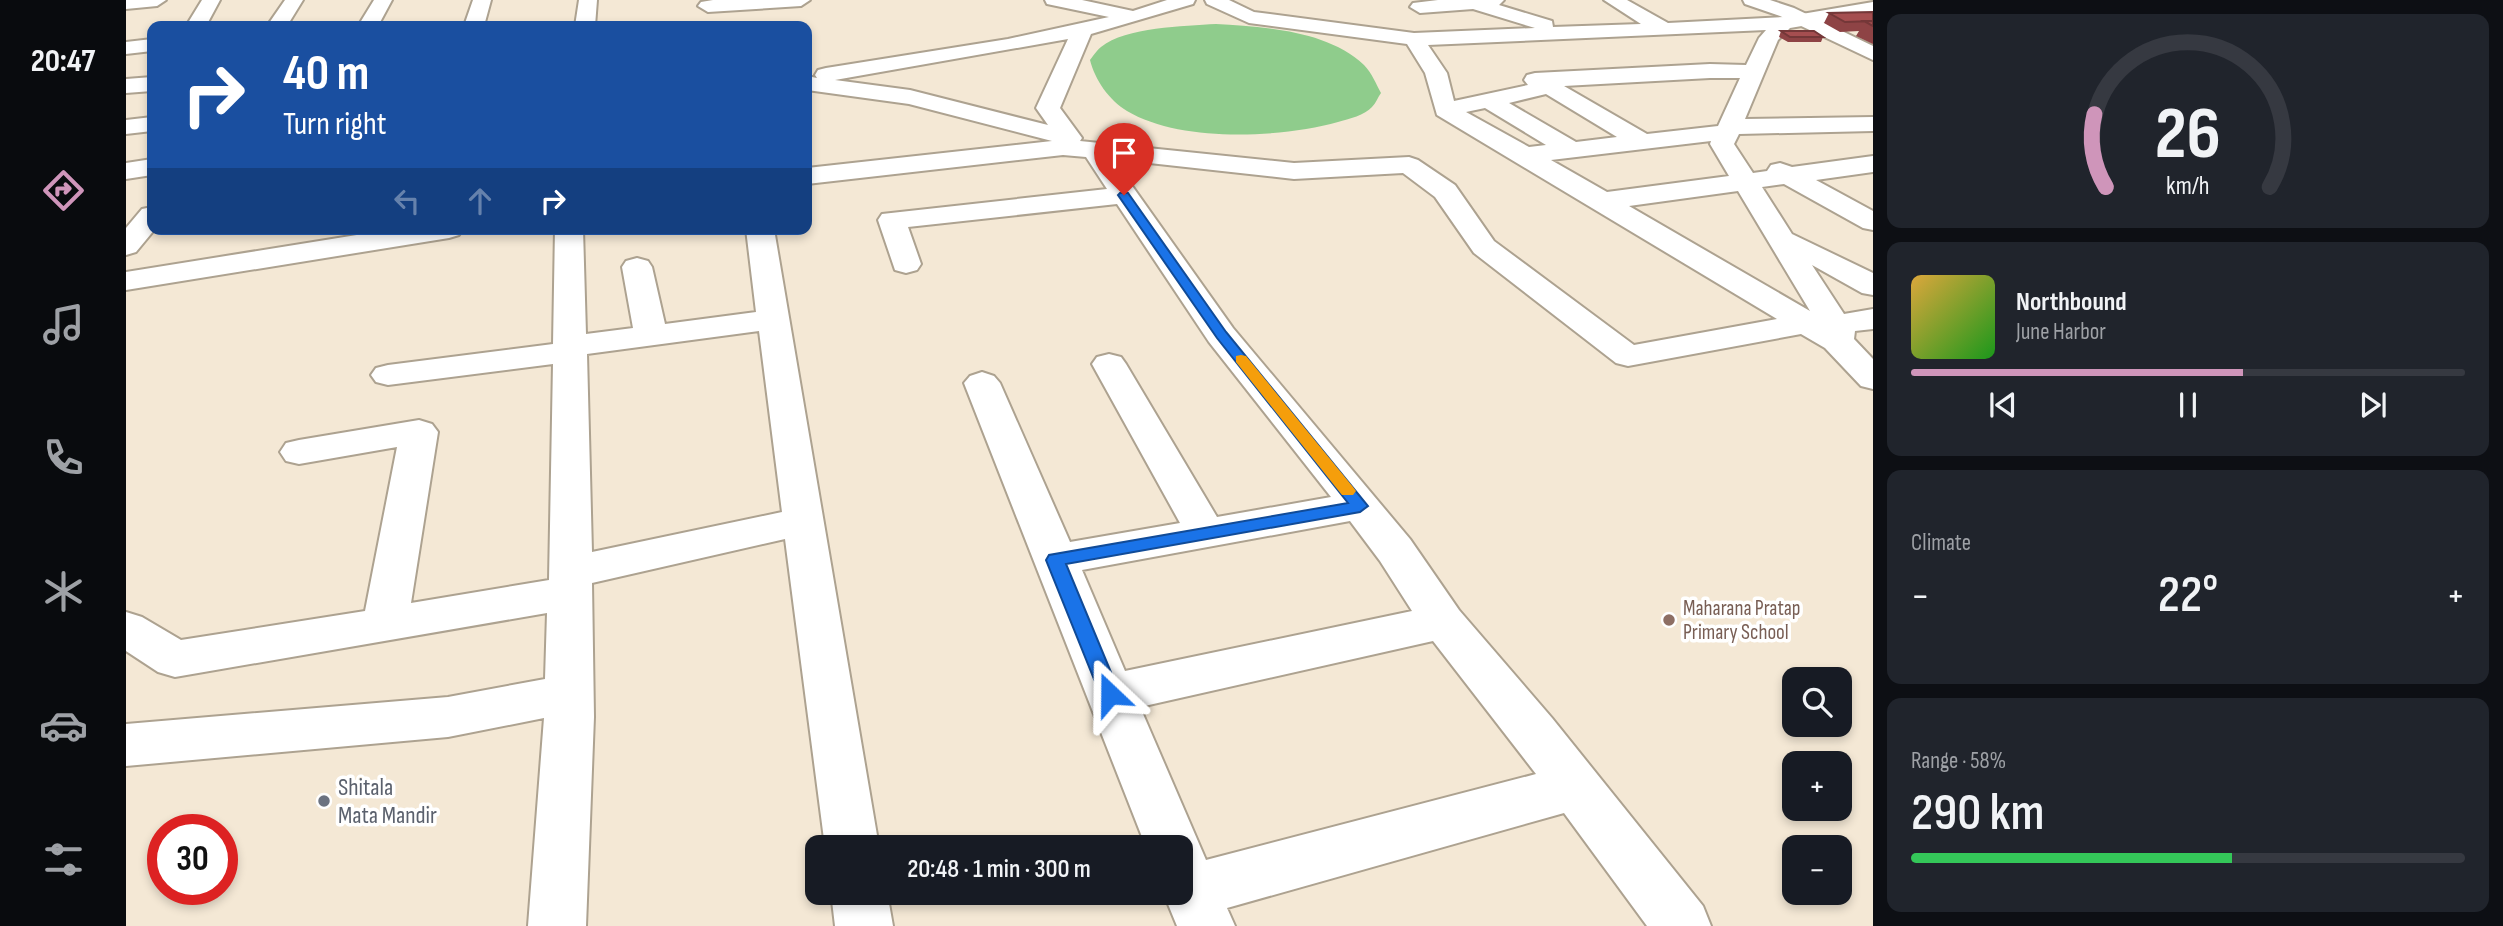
<!DOCTYPE html>
<html lang="en">
<head>
<meta charset="utf-8">
<style>
  :root { --surface:#171b24; --page:#20242c; --text:#f1f3f6; --muted:#9ea1a6; --line:#363941; --accent:#cf95ba }
  body { margin:0; font-family:"Sofia Sans Condensed",sans-serif; background:var(--page); color:var(--text); height:100vh; display:flex; flex-direction:column; font-size:26px; white-space:nowrap }
  * { box-sizing:border-box; margin:0 }
  p { font-size:23px; color:var(--muted) }
  .icon { flex:none; width:38px; height:38px; fill:none; stroke:currentColor; stroke-width:2; stroke-linecap:round; stroke-linejoin:round }
  .map { position:relative; flex:1; overflow:hidden }
  .panel { display:flex; flex-direction:column; gap:14px; padding:14px; background:#0d0f14; width:630px }
  .panel>* { flex:none }
  .guide { position:absolute; left:21px; top:21px; width:665px; height:214px; border-radius:14px; box-shadow:0 4px 10px #0003; background:#1a4fa0; color:#fff; overflow:hidden }
  .controls { position:absolute; left:1656px; top:667px; display:grid; gap:14px }
  .controls a { display:grid; place-items:center; width:70px; height:70px; border-radius:14px; background:var(--surface); box-shadow:0 4px 10px #0003; font-size:35px }
  .speed { position:absolute; left:21px; top:814px; display:flex; gap:14px; font-size:35px; font-weight:700; text-align:center }
  .speed>* { display:grid; place-content:center; width:91px; height:91px; border-radius:50%; background:var(--surface); box-shadow:0 4px 10px #0003; line-height:1 }
  .speed .limit { border:10px solid #d22; background:#fff; color:#111 }
  .pin { position:absolute; display:grid; place-items:center; width:60px; height:60px; color:#fff; margin:-72px -30px; border-radius:50% 50% 50% 0; rotate:-45deg; box-shadow:0 0 7px #0007 }
  .pin .icon { rotate:45deg }
  .me { position:absolute; width:77px; margin:-38px; rotate:337deg; stroke-linejoin:round; filter:drop-shadow(0 0 5px #0008) }
  .turn { display:flex; align-items:center; gap:24px; height:147px; padding:0 21px; font-size:32px }
  .turn .icon { width:91px; height:91px; stroke-width:2.5 }
  .turn b { display:block; font-size:49px; line-height:60px }
  .lanes { display:flex; align-items:center; height:66px; padding:0 21px; background:#0003; justify-content:center; gap:35px; direction:ltr }
  .lanes .off { opacity:.35 }
  .big { font-size:52px; font-weight:600; line-height:1.1 }
  .panel .tile { flex:1; display:flex; flex-direction:column; justify-content:center; gap:10px; min-width:0; padding:0 24px; border-radius:14px; background:var(--page) }
  .panel .dial { align-items:center; gap:0 }
  .dial svg { height:182px; overflow:visible; fill:none; stroke:var(--line); stroke-width:7; stroke-linecap:round; text-anchor:middle }
  .dial text { fill:var(--text); stroke:none }
  .song { display:flex; align-items:center; gap:21px }
  .cover { width:84px; height:84px; border-radius:10px; background:linear-gradient(135deg,hsl(40 70% 55%),hsl(120 70% 35%)) }
  .played { height:7px; border-radius:4px; background:linear-gradient(90deg,var(--accent) 60%,var(--line) 60%) }
  .keys { display:flex; justify-content:space-around; direction:ltr }
  .heat { display:flex; justify-content:space-between; align-items:center; font-size:38px; direction:ltr }
  .charge { height:10px; border-radius:5px; background:linear-gradient(90deg,#34c759 58%,var(--line) 0) }
  .trip { position:absolute; left:679px; top:835px; width:388px; height:70px; border-radius:14px; background:var(--surface); box-shadow:0 4px 10px #0003; font-weight:600; line-height:70px; text-align:center }
  main { display:flex; flex:1; min-height:0 }
  .tab-bar { display:flex; flex-direction:column; width:126px; justify-content:space-around; align-items:center; background:#090b0e; color:var(--muted) }
  .tab-bar .icon { width:49px; height:49px }
  .tab-bar .active { color:var(--accent) }
  .tab-bar b { font-size:32px; color:var(--text) }
  .map>svg:first-child { display:block }
  .green { fill:#8fcc8c }
  .lines { fill:none; stroke-linecap:round; stroke-linejoin:round }
  .minor-casing { stroke:#ada290; stroke-width:4 }
  .major-casing { stroke:#ada290; stroke-width:4 }
  .minor { fill:#fff; fill-rule:evenodd }
  .major { fill:#fff; fill-rule:evenodd }
  .wall { fill:#8e4345 }
  .building { fill:#a54e50; stroke:#743738; stroke-width:2 }
  .route { fill:#1a73e8; stroke:#114b97; stroke-width:2 }
  .slow { fill:#f59e0b }
  .education-dot { fill:#8d6e63; stroke:#fff; stroke-width:2.5 }
  .worship-dot { fill:#6b7280; stroke:#fff; stroke-width:2.5 }
  .labels { text-anchor:middle; dominant-baseline:central; stroke-width:7; stroke-linejoin:round; paint-order:stroke }
  .education-label { font-size:21px; fill:#785e54; stroke:#fff; text-anchor:start }
  .near-worship-label { font-size:24px; fill:#5b616d; stroke:#fff; text-anchor:start }
</style>
</head>
<body>
<main>
<nav class="tab-bar">
<b>20:47</b>
<svg class="icon active" aria-label="directions" viewBox="0 0 24 24"><path d="M12 3l9 9-9 9-9-9zM9 14v-3h6M13 9l2 2-2 2"/></svg>
<svg class="icon" aria-label="music" viewBox="0 0 24 24"><path d="M9 18V5l10-2v13"/><circle cx="6" cy="18" r="3"/><circle cx="16" cy="16" r="3"/></svg>
<svg class="icon" aria-label="phone" viewBox="0 0 24 24"><path d="M5 4h4l2 5-3 2q2 4 5 5l2-3 5 2v4C11 20 4 13 5 4z"/></svg>
<svg class="icon" aria-label="climate" viewBox="0 0 24 24"><path d="M12 3v18M4 7l16 10M4 17L20 7"/></svg>
<svg class="icon" aria-label="car" viewBox="0 0 24 24"><path d="M5 17H2v-5l4-1 3-4h7l3 4 3 1v5h-3M9 17h6M6 11h13"/><circle cx="7" cy="17" r="2"/><circle cx="17" cy="17" r="2"/></svg>
<svg class="icon" aria-label="filters" viewBox="0 0 24 24"><path d="M4 7h16M4 17h16"/><circle cx="9" cy="7" r="2"/><circle cx="15" cy="17" r="2"/></svg>
</nav>
<div class="map">
<svg width="1747" height="926" viewBox="0 0 1747 926">
  <rect width="100%" height="100%" fill="#f4e8d5"/>
  <path class="green" d="M1090,24C1137,27 1201,30 1238,65C1246,73 1250,84 1255,93C1252,97 1250,103 1246,107C1239,115 1223,119 1212,122C1154,138 1055,143 1001,111C983,100 969,80 964,60C967,56 971,50 975,47C1000,27 1058,26 1090,24Z"/>
  <g class="lines">
    <g class="minor-casing">
      <path id="minor" d="M0,0H40L31,6L0,9Z
        M76,0H94L80,26H60Z
        M159,0H177L161,26H141Z
        M248,0H266L252,26H232Z
        M347,0H365L358,26H338Z
        M453,0H471L469,26H449Z
        M587,0H684L675,6L582,12L572,6L575,2Z
        M919,0H956L1007,11L1041,0H1069L1067,4L965,34L934,108L956,138L954,141L1168,163L1283,157L1292,160L1329,185L1368,241L1508,345L1651,319L1311,115L1299,73L1281,44L1123,23L1081,4L1079,0H1103L1128,12L1288,33L1409,28L1347,9L1294,13L1284,7L1287,3L1312,0H1378L1373,5L1426,21L1427,27L1515,24L1478,0H1501L1542,23L1658,17L1747,2V14L1664,28L1652,40L1619,119L1747,117V131L1613,134L1608,144L1627,173L1641,171L1645,165L1654,163L1666,167L1747,156V172L1690,180L1747,211V230L1737,228L1658,184L1636,187L1666,234L1747,273V295L1736,293L1686,265L1718,314L1747,309V329L1729,331L1728,339L1747,359V389L1735,386L1699,348L1675,334L1502,366L1490,363L1348,253L1309,197L1277,173L1168,179L987,159L1107,328L1284,539L1333,610L1426,718L1577,906L1585,926H1521L1438,813L1101,908L1109,926H1051L1037,892H1055V847H1020L838,383L844,376L856,372L868,376L874,383L944,542L1054,523L966,364L971,357L983,354L995,357L1000,364L1091,517L1205,497L1083,342L991,204L782,227L795,264L791,270L780,273L769,270L752,220L756,214L981,189L960,157L937,155L681,184V168L926,141L783,104L681,90V76L691,78L689,75L692,70L700,68L882,39L983,17L921,4ZM1640,30L1633,38L1620,65L1584,64L1409,73L1401,75L1398,80L1402,85L1328,101L1321,73L1302,45ZM942,39L910,108L922,125L784,90L709,80ZM1584,78H1614L1592,126L1521,134L1438,86ZM1420,94L1491,137L1450,142L1383,103ZM1359,108L1420,145L1403,147L1340,112ZM1585,141L1584,144L1603,176L1481,192L1425,160ZM1612,191L1684,311L1503,206ZM1224,521L1254,561L1286,611L999,671L956,570ZM1307,641L1410,774L1080,860L1014,707Z
        M26,39V51L0,54V42Z
        M26,77V91L0,93V79Z
        M26,117V131L0,134V120Z
        M26,159V175L0,179V163Z
        M26,207V229H29L10,252L0,255V228L16,209Z
        M268,229H337L333,235L323,238L0,290V272Z
        M429,229H457L460,334L507,328L496,267L500,261L511,258L522,261L526,267L539,324L630,312L620,229H648L753,847H699L659,539L466,583L468,717L460,926H402L418,718L322,737L0,766V724L322,697L419,679L421,613L49,677L32,672L0,651V612L16,617L55,640L239,611L271,447L173,464L160,461L154,452L160,443L173,440L293,420L306,424L312,432L285,603L423,580L427,364L262,385L250,382L245,375L250,368L262,365L427,344ZM633,331L656,512L466,552L461,354Z
        M705,892H761L767,926H709Z"/>
    </g>
    <g class="major-casing">
      <path id="major" d="M1617,0H1644L1668,8L1747,46V60L1654,16L1619,4Z"/>
    </g>
    <use href="#minor" class="minor"/>
    <use href="#major" class="major"/>
  </g>
  <path class="wall" d="M1747,12V44L1730,36L1733,31L1714,32L1698,23L1703,13Z
    M1655,31L1697,37L1695,42H1662L1653,37Z"/>
  <path class="building" d="M1747,12V21L1719,22L1703,13Z
    M1738,21H1747V26Z
    M1655,31H1688L1697,37H1664Z"/>
  <path class="route" d="M994,193H1002L1100,332L1242,506L1234,512L940,564L994,694L991,699L984,702L977,699L974,694L920,560L923,555L1222,503L1091,338L992,195Z"/>
  <path class="slow" d="M1115,355L1120,356L1227,487L1230,491L1227,495H1216L1110,362V356Z"/>
  <circle class="education-dot" cx="1543" cy="620" r="7"/>
  <circle class="worship-dot" cx="198" cy="801" r="7"/>
  <g class="labels">
    <g class="education-label">
      <text x="1557" y="608">Maharana Pratap<tspan x="1557" dy="24">Primary School</tspan></text>
    </g>
    <g class="near-worship-label">
      <text x="212" y="787">Shitala<tspan x="212" dy="28">Mata Mandir</tspan></text>
    </g>
  </g>
</svg>
<div class="controls">
<a><svg class="icon" aria-label="search" viewBox="0 0 24 24"><circle cx="10" cy="10" r="6"/><path d="M15 15l6 6"/></svg></a>
<a>+</a>
<a>−</a>
</div>
<div class="speed"><div class="limit">30</div></div>
<div class="pin" style="left:998px;top:195px;background:#d93025"><svg class="icon" aria-label="arrive" viewBox="0 0 24 24"><path d="M6 21V4h12l-3 4 3 4H6"/></svg></div>
<svg class="me" style="left:984px;top:694px" viewBox="-20 -20 40 40"><path d="M0-17L14 15 0 8-14 15z" fill="#1a73e8" stroke="#fff" stroke-width="4"/></svg>
<div class="trip">20:48 · 1 min · 300 m</div>
<div class="guide">
<div class="turn"><svg class="icon" aria-label="right" viewBox="0 0 24 24"><path d="M7 20v-9h11M14 6l5 5-5 5"/></svg><div><b>40 m</b>Turn right</div></div>
<div class="lanes"><svg class="icon off" aria-label="left" viewBox="0 0 24 24"><path d="M17 20v-9H6M10 6l-5 5 5 5"/></svg><svg class="icon off" aria-label="ahead" viewBox="0 0 24 24"><path d="M12 20V5M6 11l6-6 6 6"/></svg><svg class="icon" aria-label="right" viewBox="0 0 24 24"><path d="M7 20v-9h11M14 6l5 5-5 5"/></svg></div>
</div>
</div>
<section class="panel">
<div class="tile dial"><svg viewBox="0 0 100 80">
<path d="M14 69A42 42 0 1 1 86 69"/>
<path d="M14 69A42 42 0 0 1 9 37" stroke="#cf95ba"/>
<text x="50" y="56" font-size="32" font-weight="700">26</text>
<text x="50" y="72" font-size="11">km/h</text>
</svg></div>
<div class="tile">
<div class="song"><i class="cover"></i><div><b>Northbound</b><p>June Harbor</p></div></div>
<div class="played"></div>
<div class="keys"><svg class="icon" aria-label="previous" viewBox="0 0 24 24"><path d="M18 5L8 12l10 7zM5 5v14"/></svg><svg class="icon" aria-label="pause" viewBox="0 0 24 24"><path d="M8 5v14M16 5v14"/></svg><svg class="icon" aria-label="next" viewBox="0 0 24 24"><path d="M6 5l10 7-10 7zM19 5v14"/></svg></div>
</div>
<div class="tile"><p>Climate</p>
<div class="heat"><a>−</a><b class="big">22°</b><a>+</a></div>
</div>
<div class="tile"><p>Range · 58%</p><b class="big">290 km</b><div class="charge"></div></div>
</section>
</main>
</body>
</html>
